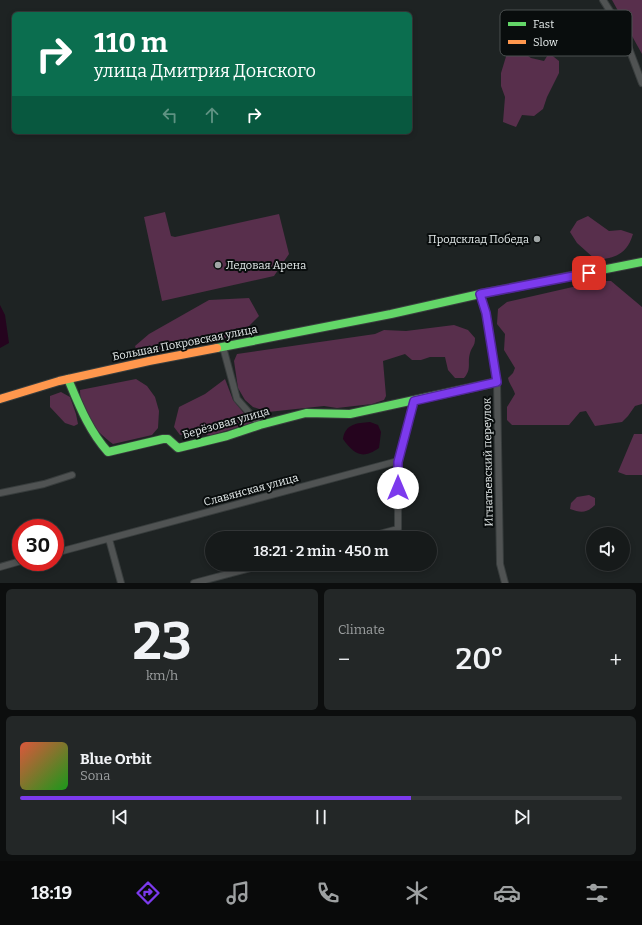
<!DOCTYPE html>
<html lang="en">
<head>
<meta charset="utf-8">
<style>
  :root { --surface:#161a1a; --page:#232727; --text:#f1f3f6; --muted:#9ea1a2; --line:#353839; --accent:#7c3aed }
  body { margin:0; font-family:Bitter,serif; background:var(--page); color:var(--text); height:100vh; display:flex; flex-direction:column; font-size:15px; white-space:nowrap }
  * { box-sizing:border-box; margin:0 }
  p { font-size:13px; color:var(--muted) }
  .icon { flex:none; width:22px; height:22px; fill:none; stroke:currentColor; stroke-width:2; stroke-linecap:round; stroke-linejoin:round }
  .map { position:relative; height:583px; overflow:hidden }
  .panel { display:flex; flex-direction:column; gap:6px; padding:6px; background:#0c0e0e; flex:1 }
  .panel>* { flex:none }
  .guide { position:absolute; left:12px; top:12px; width:400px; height:122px; border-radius:6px; box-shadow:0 2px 6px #0003,0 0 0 1px var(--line); background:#0b6e4f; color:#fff; overflow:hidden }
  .controls { position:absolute; left:586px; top:527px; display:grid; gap:8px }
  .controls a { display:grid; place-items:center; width:44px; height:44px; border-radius:50%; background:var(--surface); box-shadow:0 2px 6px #0003,0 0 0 1px var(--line); font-size:20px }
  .speed { position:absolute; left:12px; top:519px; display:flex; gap:8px; font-size:20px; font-weight:700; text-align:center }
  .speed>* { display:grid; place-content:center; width:52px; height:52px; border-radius:50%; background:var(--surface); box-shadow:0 2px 6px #0003,0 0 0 1px var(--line); line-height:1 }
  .speed .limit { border:6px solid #d22; background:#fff; color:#111 }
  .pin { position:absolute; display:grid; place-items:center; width:34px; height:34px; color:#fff; margin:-17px; border-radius:8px; box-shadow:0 2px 6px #0006 }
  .me { position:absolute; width:44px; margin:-22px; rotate:0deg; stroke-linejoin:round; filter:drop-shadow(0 0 3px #0008) }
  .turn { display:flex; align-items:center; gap:14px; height:84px; padding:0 16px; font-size:18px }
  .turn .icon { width:52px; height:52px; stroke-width:2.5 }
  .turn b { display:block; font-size:28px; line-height:34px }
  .lanes { display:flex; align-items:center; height:38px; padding:0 16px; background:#0003; justify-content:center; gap:20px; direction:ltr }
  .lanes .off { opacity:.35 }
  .big { font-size:30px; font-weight:600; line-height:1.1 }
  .panel .widget { flex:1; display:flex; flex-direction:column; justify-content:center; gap:6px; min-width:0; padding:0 14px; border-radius:6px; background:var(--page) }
  .panel .dial { align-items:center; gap:0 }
  .dial b { font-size:52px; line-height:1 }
  .song { display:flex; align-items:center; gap:12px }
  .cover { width:48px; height:48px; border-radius:6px; background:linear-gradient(135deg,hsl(10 70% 55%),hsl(120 70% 35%)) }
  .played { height:4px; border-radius:2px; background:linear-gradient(90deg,var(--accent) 65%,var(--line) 65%) }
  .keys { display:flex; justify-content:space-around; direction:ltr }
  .heat { display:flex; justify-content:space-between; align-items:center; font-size:22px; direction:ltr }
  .panel .tiles { flex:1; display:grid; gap:6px; grid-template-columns:1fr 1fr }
  .widget:last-child { grid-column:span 2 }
  .trip { position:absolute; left:205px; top:531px; width:232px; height:40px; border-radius:20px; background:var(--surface); box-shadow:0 2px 6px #0003,0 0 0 1px var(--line); font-weight:600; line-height:40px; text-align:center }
  .menu { display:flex; height:64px; justify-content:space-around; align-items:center; background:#090a0a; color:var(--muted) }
  .menu .icon { width:28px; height:28px }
  .menu .selected { color:var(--accent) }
  .menu b { font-size:18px; color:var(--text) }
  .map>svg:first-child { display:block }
  .green { fill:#582f4c }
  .water { fill:#25041e }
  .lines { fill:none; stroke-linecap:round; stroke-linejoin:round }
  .street-casing { stroke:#383d3d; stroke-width:8 }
  .fast-casing { stroke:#383d3d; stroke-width:10 }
  .slow-casing { stroke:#383d3d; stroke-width:10 }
  .street { stroke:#505353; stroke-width:6 }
  .fast { stroke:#63d668; stroke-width:8 }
  .slow { stroke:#ff974d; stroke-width:8 }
  .route-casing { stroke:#51269a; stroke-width:10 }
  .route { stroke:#7c3aed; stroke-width:7 }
  .poi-dot { fill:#a0a6a6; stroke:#090d0d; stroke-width:1.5 }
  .labels { text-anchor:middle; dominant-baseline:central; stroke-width:4; stroke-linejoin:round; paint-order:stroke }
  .poi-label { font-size:11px; fill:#e6ecec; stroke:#090d0d; text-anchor:end }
  .street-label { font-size:11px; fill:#e6ecec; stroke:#090d0d }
  .key { fill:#090d0d; stroke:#4b5050; stroke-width:1 }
  .key-label { font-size:11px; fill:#e6ecec }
</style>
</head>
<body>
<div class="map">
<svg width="642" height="583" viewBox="0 0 642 583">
  <rect width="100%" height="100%" fill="#1e2323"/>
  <path class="green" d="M612,0H642V54Z
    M508,50L521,51L531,58L544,61L549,53L559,61V73L547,97L543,109L534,116L522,115L516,127L503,122L505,97L501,86V73Z
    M165,212L171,236L175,237L279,214L289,254L274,276L162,301L144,217Z
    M588,216L609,231L621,230L633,234C627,254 616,258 596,260L577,243L570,232L577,221Z
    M599,281H611L642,307V404L635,406L628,416L622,422L595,426L586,411L580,412L569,425H512L507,420V407L515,394C513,387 509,384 508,378L513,373L515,368L504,350L505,334L497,324L498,309L507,302Z
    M249,298L259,316L240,335L139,357L135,346L149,334L209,300Z
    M454,325L468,330L475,338C475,347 472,346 470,353C467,363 472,369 464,378H455L448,370L445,357H430L421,360H412L405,354L383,361L386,396L384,400L372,404L337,408L324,406L268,412L253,407L245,400L238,388L234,361L237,354L375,334L384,330L406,331Z
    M136,379L147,386L155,397L159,411L158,428L152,435L113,444C95,431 80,412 80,390Z
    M225,379L233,400L252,423L212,435H180L174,427L179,407L205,394Z
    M61,392L70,397L76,414L78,424L74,426L65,423L50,407V396Z
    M634,434H642V475H626L618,472Z
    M589,495L595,498V505C587,513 581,513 570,509L571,503L577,497Z"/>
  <path class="water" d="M0,305L5,315L9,343L0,348Z
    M370,422L378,425L381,432L379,448C362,460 354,454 343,439C345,424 357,423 370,422Z"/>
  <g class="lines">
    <g class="street-casing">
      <path id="street" d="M603,0L622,30L642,83
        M480,294L486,313L497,382L500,564L505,583
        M223,347L237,399L260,425
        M0,493L44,484L72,475
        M364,538L398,529V461L414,401
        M109,539L121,583
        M55,553L398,461
        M0,567L21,561
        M194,583L266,564"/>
    </g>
    <g class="fast-casing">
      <path id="fast" d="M217,348L391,314L480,294L642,262
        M68,379C79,405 89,431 108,452L163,439H168L178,448L227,436L260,425L306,413L350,414L497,382"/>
    </g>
    <g class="slow-casing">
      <path id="slow" d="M0,399L59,381L149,361L217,348"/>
    </g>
    <use href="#street" class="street"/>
    <use href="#fast" class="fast"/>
    <use href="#slow" class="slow"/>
  </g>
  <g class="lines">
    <g class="route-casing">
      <path id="route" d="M398,488V462L414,401L497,382L486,313L480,294L589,273"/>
    </g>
    <use href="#route" class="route"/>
  </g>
  <g class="poi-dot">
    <circle cx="537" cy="239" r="4"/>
    <circle cx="218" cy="265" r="4"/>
  </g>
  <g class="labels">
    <g class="poi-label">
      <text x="529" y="239">Продсклад Победа</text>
      <text x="226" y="265" text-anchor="start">Ледовая Арена</text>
    </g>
    <g class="street-label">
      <text transform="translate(185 343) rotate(-11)">Большая Покровская улица</text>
      <text transform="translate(226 423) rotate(-16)">Берёзовая улица</text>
      <text transform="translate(488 462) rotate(-91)">Игнатьевский переулок</text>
      <text transform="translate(251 490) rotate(-15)">Славянская улица</text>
    </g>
  </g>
  <rect x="500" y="10" width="132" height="46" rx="6" class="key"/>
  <rect x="508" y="22" width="18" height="4" fill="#63d668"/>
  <rect x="508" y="40" width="18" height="4" fill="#ff974d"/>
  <g class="key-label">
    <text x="533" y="28">Fast</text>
    <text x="533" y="46">Slow</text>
  </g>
</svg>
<div class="controls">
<a><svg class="icon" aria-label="sound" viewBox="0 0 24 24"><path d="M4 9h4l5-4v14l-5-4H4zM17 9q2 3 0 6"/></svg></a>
</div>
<div class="speed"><div class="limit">30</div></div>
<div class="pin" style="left:589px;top:273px;background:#d93025"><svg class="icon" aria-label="arrive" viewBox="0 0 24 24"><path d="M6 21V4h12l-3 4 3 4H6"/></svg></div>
<svg class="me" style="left:398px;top:488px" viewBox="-20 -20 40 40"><circle r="19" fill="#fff"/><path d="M0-13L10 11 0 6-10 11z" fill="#7c3aed"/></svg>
<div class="trip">18:21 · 2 min · 450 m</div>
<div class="guide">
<div class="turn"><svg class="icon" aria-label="right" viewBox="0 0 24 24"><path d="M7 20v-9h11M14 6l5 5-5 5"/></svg><div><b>110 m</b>улица Дмитрия Донского</div></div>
<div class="lanes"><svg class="icon off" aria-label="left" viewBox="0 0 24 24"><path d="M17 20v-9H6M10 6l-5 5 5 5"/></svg><svg class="icon off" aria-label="ahead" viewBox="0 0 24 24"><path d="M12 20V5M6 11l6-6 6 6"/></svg><svg class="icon" aria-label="right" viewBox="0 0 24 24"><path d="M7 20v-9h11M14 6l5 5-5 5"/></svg></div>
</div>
</div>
<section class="panel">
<div class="tiles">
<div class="widget dial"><b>23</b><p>km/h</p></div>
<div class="widget"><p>Climate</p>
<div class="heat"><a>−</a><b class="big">20°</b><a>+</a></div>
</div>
<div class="widget">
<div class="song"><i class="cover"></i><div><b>Blue Orbit</b><p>Sona</p></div></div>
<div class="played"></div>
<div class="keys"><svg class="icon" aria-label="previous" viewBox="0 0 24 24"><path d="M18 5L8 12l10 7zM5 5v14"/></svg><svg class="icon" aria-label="pause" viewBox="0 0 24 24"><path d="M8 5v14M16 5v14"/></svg><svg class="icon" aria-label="next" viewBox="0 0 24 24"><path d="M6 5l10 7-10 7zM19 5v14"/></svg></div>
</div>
</div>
</section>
<nav class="menu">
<b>18:19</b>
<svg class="icon selected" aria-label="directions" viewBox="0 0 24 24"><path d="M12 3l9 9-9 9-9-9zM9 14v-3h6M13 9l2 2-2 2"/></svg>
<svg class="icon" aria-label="music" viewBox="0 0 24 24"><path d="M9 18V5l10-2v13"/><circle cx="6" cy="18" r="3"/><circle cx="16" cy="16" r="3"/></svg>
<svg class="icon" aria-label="phone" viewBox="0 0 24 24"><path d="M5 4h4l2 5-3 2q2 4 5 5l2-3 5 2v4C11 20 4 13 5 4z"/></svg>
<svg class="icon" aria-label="climate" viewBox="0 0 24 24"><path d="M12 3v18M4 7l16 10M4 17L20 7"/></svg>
<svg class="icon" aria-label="car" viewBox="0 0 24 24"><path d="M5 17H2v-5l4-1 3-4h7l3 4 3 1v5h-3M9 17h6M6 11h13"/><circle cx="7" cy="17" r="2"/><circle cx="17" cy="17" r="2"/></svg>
<svg class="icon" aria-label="filters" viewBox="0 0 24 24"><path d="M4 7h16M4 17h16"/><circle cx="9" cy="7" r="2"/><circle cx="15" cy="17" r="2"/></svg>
</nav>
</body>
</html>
